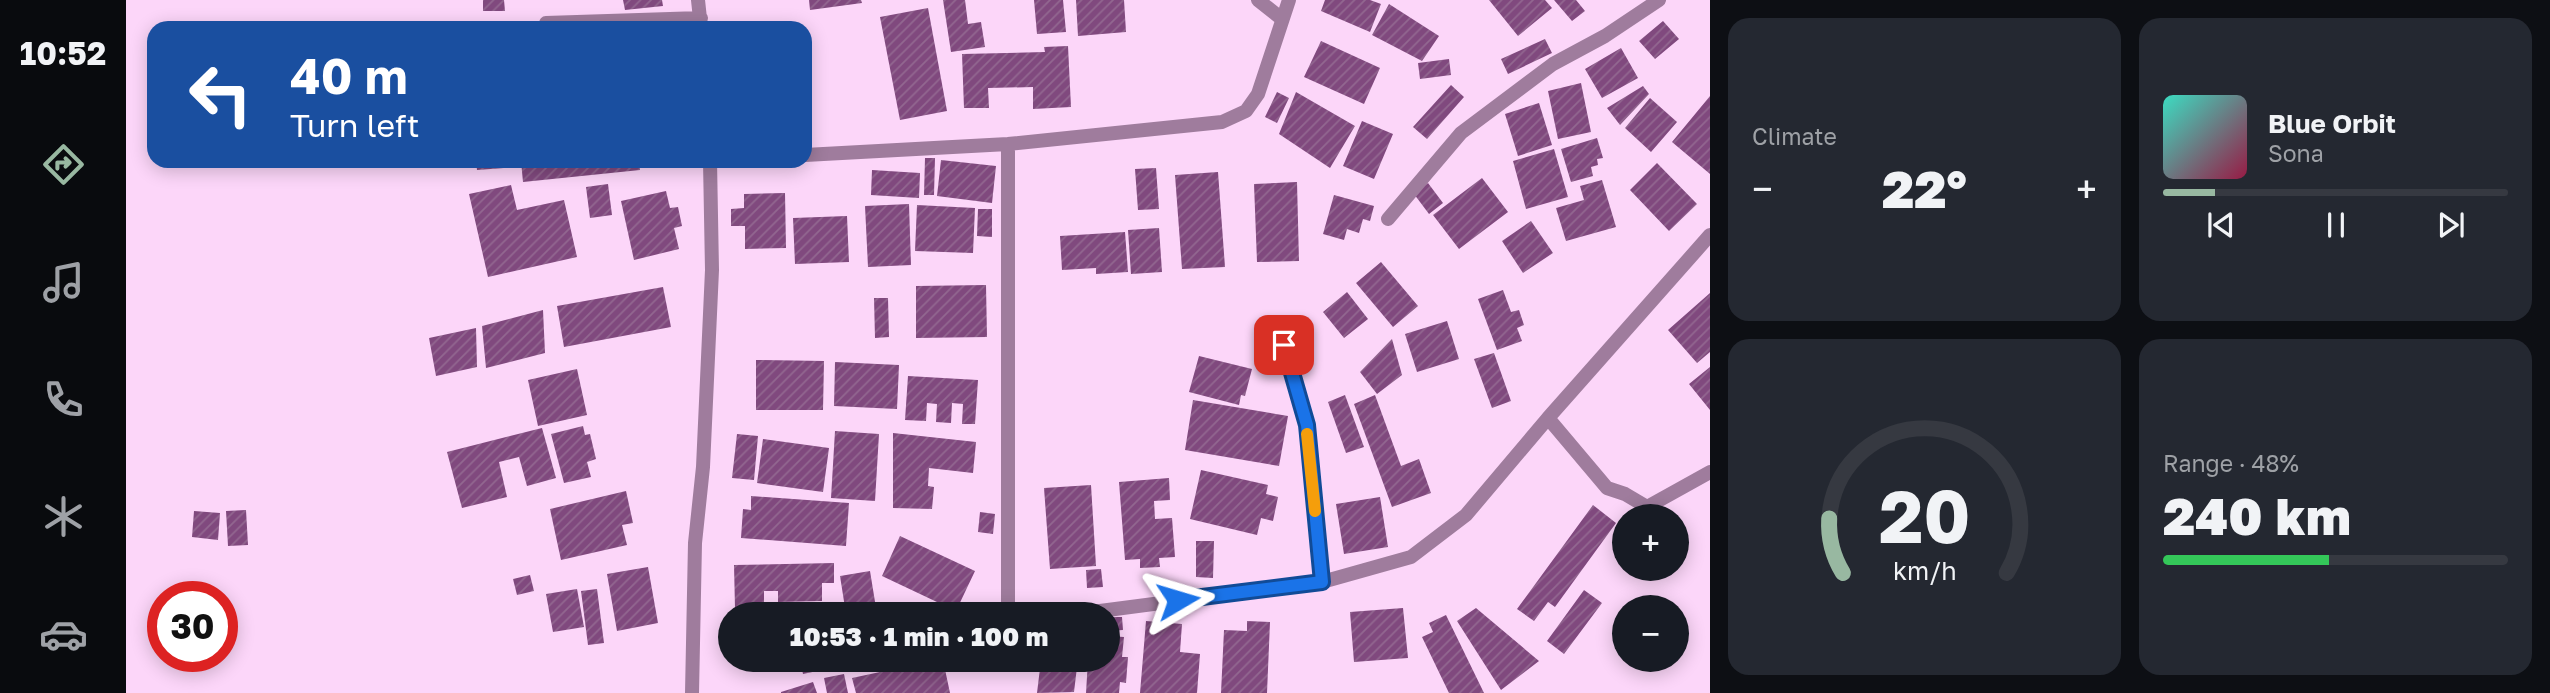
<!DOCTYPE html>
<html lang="en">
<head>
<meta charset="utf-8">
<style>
  :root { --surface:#171b24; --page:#242831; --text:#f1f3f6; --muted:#9ea1a6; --line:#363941; --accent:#98b8a1 }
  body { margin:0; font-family:"Golos Text",sans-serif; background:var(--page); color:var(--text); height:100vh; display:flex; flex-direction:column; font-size:26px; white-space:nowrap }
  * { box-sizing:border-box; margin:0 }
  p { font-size:23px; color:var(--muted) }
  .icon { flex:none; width:38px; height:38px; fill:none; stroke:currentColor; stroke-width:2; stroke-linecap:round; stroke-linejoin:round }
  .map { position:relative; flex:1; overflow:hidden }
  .drawer { display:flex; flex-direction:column; gap:18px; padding:18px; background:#0d0f14; width:840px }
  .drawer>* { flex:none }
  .banner { position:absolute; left:21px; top:21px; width:665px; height:147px; border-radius:21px; box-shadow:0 4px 18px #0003; background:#1a4fa0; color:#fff; overflow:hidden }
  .tools { position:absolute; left:1486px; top:504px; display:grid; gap:14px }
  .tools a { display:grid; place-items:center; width:77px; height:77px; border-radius:50%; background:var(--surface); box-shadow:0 4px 18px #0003; font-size:35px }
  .speed { position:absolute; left:21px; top:581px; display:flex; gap:14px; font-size:35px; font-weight:700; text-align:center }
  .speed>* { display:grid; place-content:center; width:91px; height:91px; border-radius:50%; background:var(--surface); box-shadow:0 4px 18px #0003; line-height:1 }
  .speed .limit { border:10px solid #d22; background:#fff; color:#111 }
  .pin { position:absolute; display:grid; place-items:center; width:60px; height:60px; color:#fff; margin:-30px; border-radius:14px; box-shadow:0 4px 10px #0006 }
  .me { position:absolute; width:77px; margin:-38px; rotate:83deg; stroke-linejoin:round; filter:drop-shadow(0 0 5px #0008) }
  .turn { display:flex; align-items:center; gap:24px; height:147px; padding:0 28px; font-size:32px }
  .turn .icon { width:91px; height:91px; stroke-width:2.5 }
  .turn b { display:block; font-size:49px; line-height:60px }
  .big { font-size:52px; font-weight:800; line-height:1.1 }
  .drawer .widget { flex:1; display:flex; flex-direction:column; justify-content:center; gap:10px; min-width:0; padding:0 24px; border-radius:21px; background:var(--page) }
  .drawer .dial { align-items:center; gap:0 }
  .dial svg { height:182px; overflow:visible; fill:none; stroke:var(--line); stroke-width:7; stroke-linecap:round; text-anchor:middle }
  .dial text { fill:var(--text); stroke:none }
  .song { display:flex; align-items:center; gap:21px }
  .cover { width:84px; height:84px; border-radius:10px; background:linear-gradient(135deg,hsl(170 70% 55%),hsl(340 70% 35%)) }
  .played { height:7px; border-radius:4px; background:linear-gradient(90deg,var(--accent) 15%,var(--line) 15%) }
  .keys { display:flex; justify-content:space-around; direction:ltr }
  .heat { display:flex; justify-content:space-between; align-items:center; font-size:38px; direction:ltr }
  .charge { height:10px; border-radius:5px; background:linear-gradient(90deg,#34c759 48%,var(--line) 0) }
  .drawer .tiles { flex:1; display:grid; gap:18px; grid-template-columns:repeat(2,1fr) }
  .trip { position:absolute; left:592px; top:602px; width:402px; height:70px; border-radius:35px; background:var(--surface); box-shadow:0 4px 18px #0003; font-weight:800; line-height:70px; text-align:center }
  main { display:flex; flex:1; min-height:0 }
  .tabs { display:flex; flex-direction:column; width:126px; justify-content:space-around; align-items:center; background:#090b0e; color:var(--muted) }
  .tabs .icon { width:49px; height:49px }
  .tabs .active { color:var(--accent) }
  .tabs b { font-size:32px; color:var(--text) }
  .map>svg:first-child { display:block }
  .building { fill:url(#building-hatch) }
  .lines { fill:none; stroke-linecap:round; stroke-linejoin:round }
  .minor { stroke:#9f7c9d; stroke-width:14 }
  .route-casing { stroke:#114b97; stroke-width:18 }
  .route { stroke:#1a73e8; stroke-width:12 }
  .slow { stroke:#f59e0b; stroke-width:12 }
</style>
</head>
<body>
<main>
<nav class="tabs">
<b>10:52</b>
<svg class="icon active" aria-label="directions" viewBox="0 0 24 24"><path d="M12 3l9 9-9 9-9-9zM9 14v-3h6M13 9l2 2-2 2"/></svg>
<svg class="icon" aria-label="music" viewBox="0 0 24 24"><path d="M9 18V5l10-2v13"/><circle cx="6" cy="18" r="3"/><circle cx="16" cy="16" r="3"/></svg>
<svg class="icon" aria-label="phone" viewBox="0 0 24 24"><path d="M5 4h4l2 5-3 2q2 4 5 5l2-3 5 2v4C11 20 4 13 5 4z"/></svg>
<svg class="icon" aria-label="climate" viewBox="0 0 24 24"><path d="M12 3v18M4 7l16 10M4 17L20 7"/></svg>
<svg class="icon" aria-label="car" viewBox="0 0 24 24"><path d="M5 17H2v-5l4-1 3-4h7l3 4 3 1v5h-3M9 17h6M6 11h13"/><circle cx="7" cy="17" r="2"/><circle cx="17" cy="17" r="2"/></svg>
</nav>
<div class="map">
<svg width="1584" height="693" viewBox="0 0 1584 693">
  <defs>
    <pattern id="building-hatch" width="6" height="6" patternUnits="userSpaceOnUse" patternTransform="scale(1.75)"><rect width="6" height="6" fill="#80497e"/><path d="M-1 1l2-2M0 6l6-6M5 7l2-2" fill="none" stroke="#926790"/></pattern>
  </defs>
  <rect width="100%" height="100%" fill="#fcd6f9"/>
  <path class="building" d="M357,0H378L379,11H357Z
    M497,0H536L537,6L499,10Z
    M683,0H735L736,3L684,10Z
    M817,0H839L842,24L855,22L859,47L825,52Z
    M908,0H937L940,32L911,34Z
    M950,0H998L1000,32L952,36Z
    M1199,0H1244L1255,4L1244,32L1195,11Z
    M1363,0H1419L1426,8L1392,36Z
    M1428,0H1450L1459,11L1446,21Z
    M1263,4L1313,36L1296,61L1246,35Z
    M802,8L821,111L774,120L754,17Z
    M1537,21L1553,39L1529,59L1513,41Z
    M1419,39L1426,53L1382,74L1375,59Z
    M1195,41L1254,68L1238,104L1178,77Z
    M942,46L945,107L907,109V87L862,88L863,108H838L836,54L919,52L918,47Z
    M1495,48L1512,78L1476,98L1459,69Z
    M1323,59L1325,75L1294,79L1292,63Z
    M1455,83L1465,132L1432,139L1422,91Z
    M1325,85L1338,97L1301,139L1287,127Z
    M1517,86L1523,94L1494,125L1481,108Z
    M1151,92L1163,98L1151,123L1139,117Z
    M1170,92L1229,126L1204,168L1153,134Z
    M1584,96V174L1546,142Z
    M1524,98L1551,122L1525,152L1499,128Z
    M1413,103L1426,145L1392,156L1379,114Z
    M1236,121L1267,134L1248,179L1217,166Z
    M1471,138L1477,158L1471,159L1472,165L1465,167L1467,176L1445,182L1435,149Z
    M1428,149L1442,197L1400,209L1387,161Z
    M799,158H809L808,195H798Z
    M815,160L870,166L866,203L811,196Z
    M350,161H378V168L351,170Z
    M395,161H513L514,170L397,182Z
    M1531,163L1571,204L1543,231L1504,190Z
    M1030,168L1033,209L1012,210L1009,169Z
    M746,170L794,173L793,198L745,195Z
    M1092,172L1099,267L1056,269L1049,175Z
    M1356,178L1382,212L1333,249L1307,215Z
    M1476,180L1490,227L1440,241L1430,208L1458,200L1454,186Z
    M1171,182L1173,261L1131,262L1128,184Z
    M1302,183L1317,203L1303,214L1288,194Z
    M482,184L486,215L464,218L460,187Z
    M385,185L391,210L438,200L451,257L362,277L343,194Z
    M540,191L544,208L552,207L556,226L548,228L553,249L508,260L495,201Z
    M659,193L660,248L619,249V226H605V209L618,208V194Z
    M1208,195L1248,206L1244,221L1237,219L1233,233L1221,229L1218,240L1197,234Z
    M783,204L785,265L742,267L739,206Z
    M791,205L849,208L847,253L789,251Z
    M852,209H866V237L851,236Z
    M721,216L723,262L669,264L667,218Z
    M1405,221L1427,253L1397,273L1376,241Z
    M1033,228L1036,272L1005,274L1002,230Z
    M999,232L1002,272L970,274V268L936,270L934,236Z
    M1255,262L1292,306L1267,327L1230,283Z
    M860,285L861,337L790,338V286Z
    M537,287L545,327L438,347L431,306Z
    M1377,290L1385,312L1393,310L1398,325L1391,328L1396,341L1371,350L1352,299Z
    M1221,292L1242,319L1218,338L1197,312Z
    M1584,293V352L1571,363L1542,330Z
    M748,298H762L763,337L749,338Z
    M417,310L419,353L360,368L356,326Z
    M1321,321L1333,359L1291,372L1279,334Z
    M350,328L351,367L310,376L303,338Z
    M1266,339L1276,375L1251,394L1234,372Z
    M1368,353L1385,401L1366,408L1348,359Z
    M1073,356L1126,369L1119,396L1115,395L1113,405L1063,392Z
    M630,360L698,361L697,410H630Z
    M709,362L773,365L771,409L708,406Z
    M1584,367V410L1563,384Z
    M451,369L461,415L412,426L402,380Z
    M782,376L852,380L849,424H836L837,404L826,403L825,423L810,422L811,404L801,403L800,421L779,420Z
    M1219,395L1238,447L1220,453L1202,402Z
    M1249,395L1275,466L1293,459L1305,493L1266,507L1228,404Z
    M1067,400L1162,416L1153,466L1059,450Z
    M457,426L459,435L464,434L470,459L461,462L465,477L438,483L425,434Z
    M416,428L430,478L401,486L393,457L373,462L381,497L336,508L321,452Z
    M709,431L753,434L749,501L705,498Z
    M767,433L850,442L847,473L803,468L802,486L808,487L806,509L767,508Z
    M611,434L632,436L628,480L606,478Z
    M637,439L703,448L697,492L631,483Z
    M1075,470L1142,485L1140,494L1152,497L1147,521L1135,518L1131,535L1064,519Z
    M1043,478L1044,500L1028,501L1029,519L1046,518L1049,557L1033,558L1034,567L1014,568V559L999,560L993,482Z
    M965,485L970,566L924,569L918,488Z
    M500,491L507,523L496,525L501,545L435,560L424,509Z
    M625,496L723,503L720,546L615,538L617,509L625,510Z
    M1254,497L1262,547L1218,554L1210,504Z
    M1467,505L1490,523L1429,607L1422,602L1408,621L1391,609Z
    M120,510L122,545L102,546L100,511Z
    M68,511L94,513L92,540L66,537Z
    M854,512L869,514L867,534L852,532Z
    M774,536L849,571L830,611L756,576Z
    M1070,541H1088L1087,578L1070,577Z
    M708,563V583H696V601L652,602V591H638V608H609L608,565Z
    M522,567L532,623L491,631L481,574Z
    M975,569L977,587L961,588L960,570Z
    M744,571L751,614H720L714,576Z
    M404,575L408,591L391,595L387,579Z
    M451,589L458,627L427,632L420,594Z
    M471,589L478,643L462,645L455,591Z
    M1458,590L1476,603L1438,654L1421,641Z
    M1277,608L1282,658L1228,662L1224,612Z
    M1350,608L1413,661L1375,690L1331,621Z
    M1320,615L1358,693H1323L1296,637L1307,632L1303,623Z
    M982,617H996L997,630L982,631Z
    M1020,621L1056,624L1054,652L1074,654L1071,693H1014Z
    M1121,621L1144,622L1141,693H1095L1098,630L1121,631Z
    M982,636L998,637L996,657H1002L1000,683L994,682L993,693H960L962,660H982Z
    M674,660H708L710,667L677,674Z
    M810,660H817L824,693H730L726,678Z
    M915,660H943V666L951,667L948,692L911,693Z
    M718,674L722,693H701L698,678Z
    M687,682L691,693H655V692Z"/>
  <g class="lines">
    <path class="minor" d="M572,0L575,28
      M1132,0L1156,19
      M420,23L575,18
      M882,144V614
      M679,155L882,144L1096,122L1120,111L1132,94L1163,0
      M1262,219L1335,133L1427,64L1479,36L1533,0
      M1159,345L1181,425L1196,582
      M1422,418L1481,488L1499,494L1521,507L1584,472
      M951,614L1196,582L1285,557L1340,515L1422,418L1584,235
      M566,693L569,543L577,467L586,270L584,161"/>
  </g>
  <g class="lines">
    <g class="route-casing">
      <path id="route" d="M1052,600L1196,582L1181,425L1158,345"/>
    </g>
    <use href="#route" class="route"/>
    <path class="slow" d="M1181,434L1189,511"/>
  </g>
</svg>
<div class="tools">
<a>+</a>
<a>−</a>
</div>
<div class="speed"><div class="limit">30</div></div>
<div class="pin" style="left:1158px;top:345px;background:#d93025"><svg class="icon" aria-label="arrive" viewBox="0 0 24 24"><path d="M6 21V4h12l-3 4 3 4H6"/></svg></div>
<svg class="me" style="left:1052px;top:600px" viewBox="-20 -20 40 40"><path d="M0-17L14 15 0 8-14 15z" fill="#1a73e8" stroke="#fff" stroke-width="4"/></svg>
<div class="trip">10:53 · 1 min · 100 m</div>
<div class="banner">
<div class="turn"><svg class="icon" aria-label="left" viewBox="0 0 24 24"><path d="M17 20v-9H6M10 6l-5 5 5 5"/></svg><div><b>40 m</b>Turn left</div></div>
</div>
</div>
<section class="drawer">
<div class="tiles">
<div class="widget"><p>Climate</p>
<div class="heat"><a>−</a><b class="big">22°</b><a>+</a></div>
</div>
<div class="widget">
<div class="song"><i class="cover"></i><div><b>Blue Orbit</b><p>Sona</p></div></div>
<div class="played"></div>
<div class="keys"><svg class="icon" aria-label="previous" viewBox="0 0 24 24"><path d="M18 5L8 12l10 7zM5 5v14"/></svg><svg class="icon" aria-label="pause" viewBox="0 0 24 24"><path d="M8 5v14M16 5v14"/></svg><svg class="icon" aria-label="next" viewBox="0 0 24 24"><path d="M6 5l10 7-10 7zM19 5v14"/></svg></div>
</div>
<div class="widget dial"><svg viewBox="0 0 100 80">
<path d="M14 69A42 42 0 1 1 86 69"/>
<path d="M14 69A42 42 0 0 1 8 45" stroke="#98b8a1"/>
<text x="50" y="56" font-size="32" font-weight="700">20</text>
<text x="50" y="72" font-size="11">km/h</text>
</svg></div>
<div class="widget"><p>Range · 48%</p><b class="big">240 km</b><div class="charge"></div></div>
</div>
</section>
</main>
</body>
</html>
